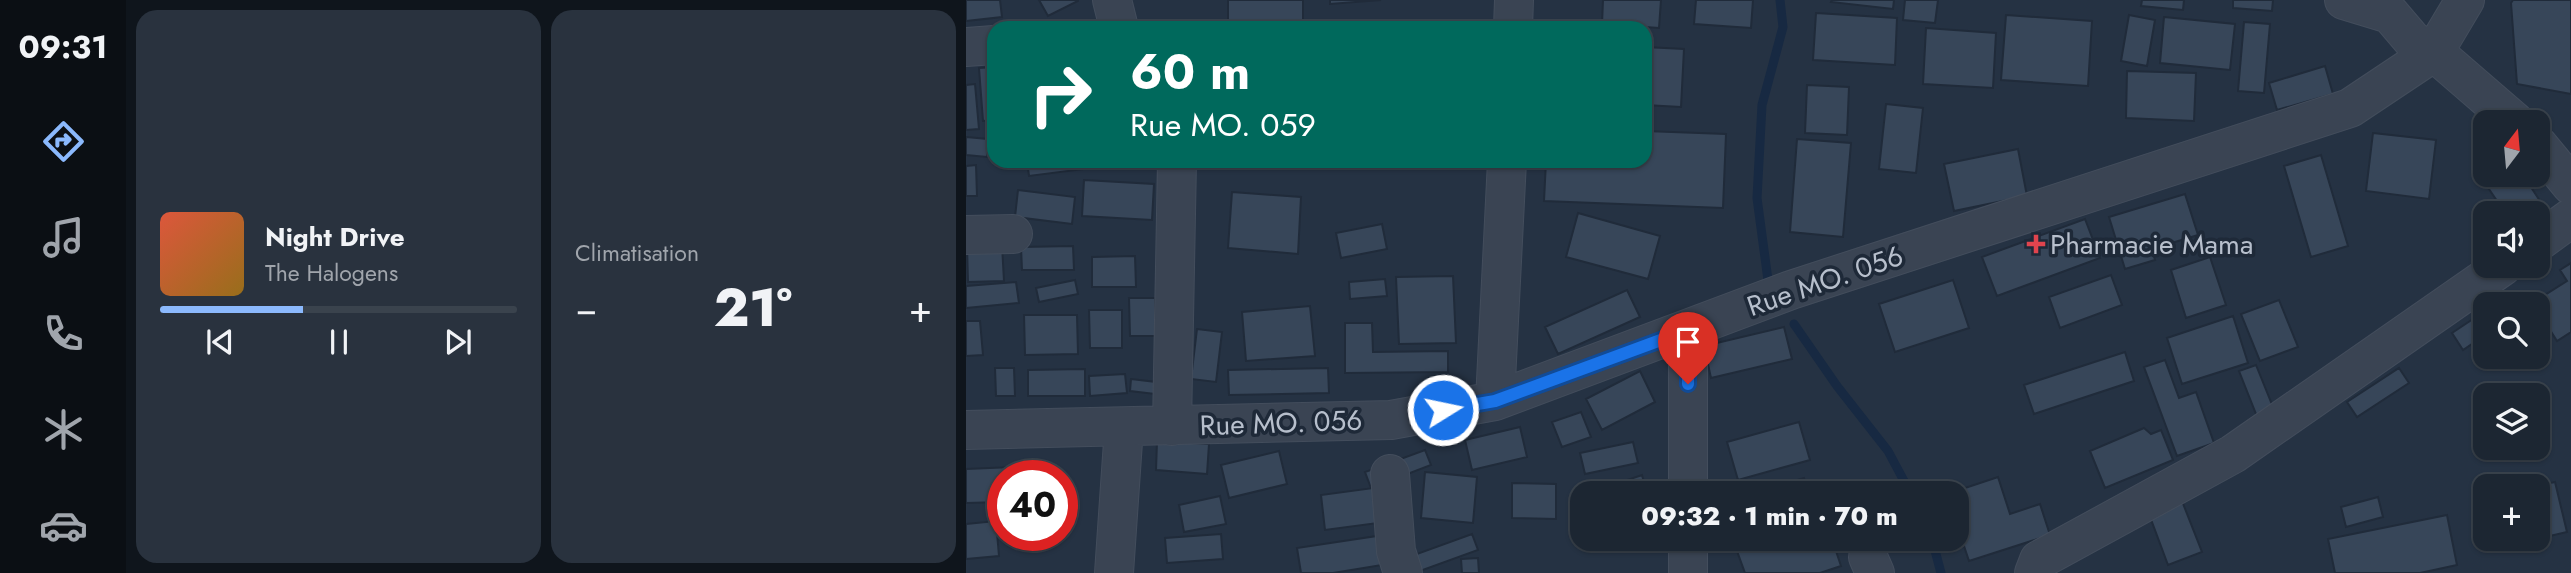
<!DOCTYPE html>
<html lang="fr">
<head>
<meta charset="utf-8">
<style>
  :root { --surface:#1c2632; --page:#29323e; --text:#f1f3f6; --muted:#a0a5ac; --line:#3a434d; --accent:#8bb9fd }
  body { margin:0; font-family:Jost,sans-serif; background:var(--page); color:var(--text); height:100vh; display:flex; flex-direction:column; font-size:26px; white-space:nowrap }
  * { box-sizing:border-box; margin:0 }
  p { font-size:23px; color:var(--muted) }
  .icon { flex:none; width:38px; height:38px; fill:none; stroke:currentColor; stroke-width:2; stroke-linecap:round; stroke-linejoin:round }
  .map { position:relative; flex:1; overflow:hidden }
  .drawer { display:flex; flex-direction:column; gap:10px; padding:10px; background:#0f151c; width:840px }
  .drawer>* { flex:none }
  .hud { position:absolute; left:21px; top:21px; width:665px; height:147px; border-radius:21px; box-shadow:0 2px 5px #0004,0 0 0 2px var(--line); background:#00695c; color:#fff; overflow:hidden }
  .needle { width:46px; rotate:16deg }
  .controls { position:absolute; left:1507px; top:110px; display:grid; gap:14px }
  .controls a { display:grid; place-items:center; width:77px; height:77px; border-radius:14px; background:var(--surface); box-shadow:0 2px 5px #0004,0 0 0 2px var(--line); font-size:35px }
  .speed { position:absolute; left:21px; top:460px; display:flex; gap:14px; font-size:35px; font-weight:700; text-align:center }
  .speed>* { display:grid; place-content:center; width:91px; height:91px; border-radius:50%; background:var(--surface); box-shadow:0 2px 5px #0004,0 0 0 2px var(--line); line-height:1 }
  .speed .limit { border:10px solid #d22; background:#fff; color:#111 }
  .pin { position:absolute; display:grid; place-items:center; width:60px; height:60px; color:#fff; margin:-72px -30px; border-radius:50% 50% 50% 0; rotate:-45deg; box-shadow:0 0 7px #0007 }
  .pin .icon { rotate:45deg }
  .me { position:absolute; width:77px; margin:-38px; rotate:80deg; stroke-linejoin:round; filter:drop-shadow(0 0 5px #0008) }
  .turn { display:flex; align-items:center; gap:24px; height:147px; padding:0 28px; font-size:32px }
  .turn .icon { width:91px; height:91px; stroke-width:2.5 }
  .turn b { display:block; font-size:49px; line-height:60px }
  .big { font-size:52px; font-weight:800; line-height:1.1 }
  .drawer .tile { flex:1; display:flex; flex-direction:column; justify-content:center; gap:10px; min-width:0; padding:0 24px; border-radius:21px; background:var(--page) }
  .song { display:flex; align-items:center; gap:21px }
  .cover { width:84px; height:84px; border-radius:10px; background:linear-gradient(135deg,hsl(10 70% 55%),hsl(40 70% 35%)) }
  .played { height:7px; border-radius:4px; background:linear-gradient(90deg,var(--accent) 40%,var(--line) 40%) }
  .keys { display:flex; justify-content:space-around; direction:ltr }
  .heat { display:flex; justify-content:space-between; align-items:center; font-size:38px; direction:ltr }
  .drawer .tiles { flex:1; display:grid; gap:10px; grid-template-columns:repeat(2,1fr) }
  .trip { position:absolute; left:604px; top:481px; width:399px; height:70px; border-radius:21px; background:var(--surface); box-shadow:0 2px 5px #0004,0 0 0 2px var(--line); font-weight:800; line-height:70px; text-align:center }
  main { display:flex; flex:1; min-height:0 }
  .tabs { display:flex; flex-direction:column; width:126px; justify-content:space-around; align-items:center; background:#0b0f14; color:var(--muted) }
  .tabs .icon { width:49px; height:49px }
  .tabs .active { color:var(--accent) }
  .tabs b { font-size:32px; color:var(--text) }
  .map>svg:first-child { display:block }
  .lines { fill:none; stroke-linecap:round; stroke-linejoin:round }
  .stream { stroke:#172942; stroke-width:9 }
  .building { fill:#374659; stroke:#202b3a; stroke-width:2 }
  .minor-casing { stroke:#434d5c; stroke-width:40 }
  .minor { stroke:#3a4453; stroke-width:38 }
  .route-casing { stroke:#114b97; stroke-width:18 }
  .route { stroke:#1a73e8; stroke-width:12 }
  .health-dot { fill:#e0444e; stroke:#1e2938; stroke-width:2.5 }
  .labels { text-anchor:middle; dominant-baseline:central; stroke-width:7; stroke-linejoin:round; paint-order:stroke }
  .poi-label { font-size:28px; fill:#b7bfcc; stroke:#1e2938; text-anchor:start }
  .street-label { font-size:28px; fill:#b7bfcc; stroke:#1e2938 }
</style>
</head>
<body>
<main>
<nav class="tabs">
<b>09:31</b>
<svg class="icon active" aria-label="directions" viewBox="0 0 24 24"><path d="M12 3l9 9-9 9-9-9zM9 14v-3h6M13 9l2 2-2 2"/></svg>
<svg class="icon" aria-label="music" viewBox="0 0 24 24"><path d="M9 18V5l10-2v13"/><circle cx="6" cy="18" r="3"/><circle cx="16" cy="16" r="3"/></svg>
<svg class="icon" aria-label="phone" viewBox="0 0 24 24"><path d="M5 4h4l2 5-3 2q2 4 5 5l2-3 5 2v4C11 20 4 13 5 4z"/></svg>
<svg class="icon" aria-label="climate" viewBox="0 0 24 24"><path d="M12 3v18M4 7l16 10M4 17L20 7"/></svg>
<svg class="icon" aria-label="car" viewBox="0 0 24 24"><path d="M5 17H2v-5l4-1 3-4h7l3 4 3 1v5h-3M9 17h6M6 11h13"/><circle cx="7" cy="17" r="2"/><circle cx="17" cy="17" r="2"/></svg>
</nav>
<section class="drawer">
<div class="tiles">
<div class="tile">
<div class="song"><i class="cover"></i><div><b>Night Drive</b><p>The Halogens</p></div></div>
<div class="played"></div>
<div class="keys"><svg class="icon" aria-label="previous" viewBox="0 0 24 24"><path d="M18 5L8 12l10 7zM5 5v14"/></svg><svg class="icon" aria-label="pause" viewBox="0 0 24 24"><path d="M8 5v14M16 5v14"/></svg><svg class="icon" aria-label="next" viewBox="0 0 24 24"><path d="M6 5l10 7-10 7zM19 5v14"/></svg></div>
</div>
<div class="tile"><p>Climatisation</p>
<div class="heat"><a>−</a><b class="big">21°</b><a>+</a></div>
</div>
</div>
</section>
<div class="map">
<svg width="1605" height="573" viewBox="0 0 1605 573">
  <rect width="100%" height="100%" fill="#253243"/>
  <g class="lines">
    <path class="stream" d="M802,280L791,198L796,105L817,27L814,0
      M828,324L871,386L922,451L945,494
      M966,539L975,573"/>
  </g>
  <path class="building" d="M0,0H34L36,17L0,21Z
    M73,0H112V1L82,16Z
    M262,0H337V26H262Z
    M364,0H415L364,4Z
    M637,0H695L693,28L636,24Z
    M730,0H787L785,28L728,24Z
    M866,0H928L927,9L865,2Z
    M939,0H972L969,23L937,20Z
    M1176,0H1218L1217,10L1175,6Z
    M1267,0H1307L1306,11L1267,8Z
    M1547,0H1605V94L1551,84L1545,3Z
    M850,13L931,18L929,65L847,60Z
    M1040,15L1126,21L1122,86L1035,80Z
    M1163,15L1189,20L1181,66L1155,61Z
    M1198,17L1269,24L1264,70L1194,63Z
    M1278,22L1304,24L1298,93L1272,91Z
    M443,26L509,28H443Z
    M960,28L1030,33L1027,88L957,84Z
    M679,47L718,49L715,107L679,105Z
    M1359,66L1367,94L1311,110L1303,83Z
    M28,67V120L17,121L13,68Z
    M1161,71L1230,73L1228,121L1160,118Z
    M9,84L13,129L0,130V85Z
    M841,85L883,87L881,135L839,133Z
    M920,104L957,108L950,173L913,169Z
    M679,131L760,134L757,208L578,201L580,161H679Z
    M1407,133L1470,140L1463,199L1400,191Z
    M0,137L22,139L21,157L0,155Z
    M831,139L885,143L877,237L824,232Z
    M1052,149L1061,196L988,211L978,164Z
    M1355,155L1382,246L1345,257L1318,166Z
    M61,161H117L118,169L63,176Z
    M10,165L11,196H0V166Z
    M1519,168V175H1557L1576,204L1563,214H1540L1512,173Z
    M118,180L188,184L186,220L116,216Z
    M52,190L109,197L106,224L49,217Z
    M266,192L335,197L332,254L262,248Z
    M1219,194L1232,235L1186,249L1189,260L1159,269L1143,217Z
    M612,213L694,236L682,279L600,257Z
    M1119,219L1134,258L1031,296L1016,257Z
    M416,224L421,249L375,258L370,233Z
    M36,245L38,281L2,282L1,246Z
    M107,246L108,270H56L55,247Z
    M169,256L170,287H126V257Z
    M1244,257L1260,305L1220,318L1205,270Z
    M1605,263V332L1591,341L1572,311V304L1566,303L1601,281L1594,270Z
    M1145,275L1156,305L1094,328L1083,297Z
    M487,276L490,343L433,344L430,277Z
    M419,279L421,296L384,299L383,282Z
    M109,280L112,294L73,302L70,288Z
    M987,280L1003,328L929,352L913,304Z
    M50,282L53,303L0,308V286Z
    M661,290L674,317L592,354L579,327Z
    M163,298H189V336H164Z
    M1313,300L1332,347L1294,361L1275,314Z
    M344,306L349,356L280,361L276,312Z
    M123,310H156V348H124Z
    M1519,311V335L1497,350L1486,333Z
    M58,315H111L112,354L59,355Z
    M1267,316L1282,363L1216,384L1201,338Z
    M0,321H14L17,355L0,356Z
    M379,323H406L407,352L482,351V372L379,373Z
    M818,327L826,359L745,378L738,346Z
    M231,329L256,332L250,382L225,379Z
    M1159,352L1168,381L1068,414L1058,385Z
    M1199,360L1213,398L1230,392L1248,443L1211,456L1178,367Z
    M1290,365L1309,412L1292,419L1273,371Z
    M29,368H48L49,396H30Z
    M362,368L363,393L263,395L262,370Z
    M1433,368L1443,383L1391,417L1381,402Z
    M119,369V396H62V370Z
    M674,371L689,402L636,430L620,399Z
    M159,374L161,393L124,396L123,376Z
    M165,379L190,382L189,394L164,391Z
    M615,412L625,437L596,447L586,422Z
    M833,422L844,460L772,480L761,442Z
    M554,427L561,457L506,470L499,440Z
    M1178,428L1185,434L1195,430L1207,460L1139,488L1124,451Z
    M191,441L243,444L241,474L190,470Z
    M667,442L672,463L619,474L614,453Z
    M459,450L465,465L405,488L399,472Z
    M313,451L321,484L263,498L255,465Z
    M47,467V476H37V502L0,503V469Z
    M459,472L511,477L507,523L455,518Z
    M676,475L681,494H620Z
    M1032,477L1044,514L1074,504L1084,535L1003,561L990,522V494H981Z
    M838,478L843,494H785Z
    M1589,482L1601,532L1553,543L1552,539H1572L1571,486Z
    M546,483L590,484V519L546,518Z
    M407,488L412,523L359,530L355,495Z
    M616,495V517L614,518L607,498Z
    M254,496L260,524L218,532L213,505Z
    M1412,497L1417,517L1380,527L1375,507Z
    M1216,501L1236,552L1202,565L1183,514Z
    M1481,515L1491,565L1454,573H1369L1362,539Z
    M30,521L33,556L0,559V524Z
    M255,534L257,559L201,563L199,538Z
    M506,534L512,550L454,571L448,555Z
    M411,536L416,565L367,573H335L331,548Z
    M802,539H866L875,566L854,573H779L771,551Z
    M512,558L513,573H496L495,559Z"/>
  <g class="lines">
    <g class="minor-casing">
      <path id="minor" d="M146,0L153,28
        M1378,0L1424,14L1447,41L1468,52L1549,122
        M547,28L548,0
        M0,47L28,45
        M1572,145L1605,185
        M0,235L47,234
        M1572,242L1605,218
        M722,330V494
        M529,401L541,161
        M206,426L211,161
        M0,430L425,420L529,401L825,290L1384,108L1468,52L1499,0
        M424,474L430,551L437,573
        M722,539V573
        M902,557L909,573
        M148,573L158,427
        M1068,573L1073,560L1267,454L1537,266"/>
    </g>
    <use href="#minor" class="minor"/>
  </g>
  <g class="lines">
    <g class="route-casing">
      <path id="route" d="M477,410L529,401L722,330V384"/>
    </g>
    <use href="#route" class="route"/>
  </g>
  <path class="health-dot" d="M1066.5 233.5h7v7h7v7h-7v7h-7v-7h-7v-7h7z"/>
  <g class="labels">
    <g class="poi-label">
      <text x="1084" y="244">Pharmacie Mama</text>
    </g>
    <g class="street-label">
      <text transform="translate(859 281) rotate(-19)">Rue MO. 056</text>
      <text transform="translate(315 423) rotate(-2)">Rue MO. 056</text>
    </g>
  </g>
</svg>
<div class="controls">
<a><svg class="needle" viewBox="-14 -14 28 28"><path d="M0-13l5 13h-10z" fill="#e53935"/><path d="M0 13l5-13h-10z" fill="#a0a5ac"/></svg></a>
<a><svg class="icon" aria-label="sound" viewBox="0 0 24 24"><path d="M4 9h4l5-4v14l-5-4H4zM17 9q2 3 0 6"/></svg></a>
<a><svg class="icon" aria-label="search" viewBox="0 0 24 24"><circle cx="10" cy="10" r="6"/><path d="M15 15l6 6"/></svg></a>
<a><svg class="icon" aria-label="layers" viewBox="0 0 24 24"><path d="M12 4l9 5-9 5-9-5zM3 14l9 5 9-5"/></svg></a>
<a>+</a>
</div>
<div class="speed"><div class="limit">40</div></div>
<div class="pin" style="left:722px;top:384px;background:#d93025"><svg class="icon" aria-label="arrive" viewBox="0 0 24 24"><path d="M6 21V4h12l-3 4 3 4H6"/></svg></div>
<svg class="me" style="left:477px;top:410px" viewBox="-20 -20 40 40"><circle r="17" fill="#1a73e8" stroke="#fff" stroke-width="3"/><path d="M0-11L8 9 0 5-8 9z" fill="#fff"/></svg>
<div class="trip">09:32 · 1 min · 70 m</div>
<div class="hud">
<div class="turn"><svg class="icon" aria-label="right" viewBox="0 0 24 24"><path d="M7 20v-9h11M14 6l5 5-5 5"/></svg><div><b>60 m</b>Rue MO. 059</div></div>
</div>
</div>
</main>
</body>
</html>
